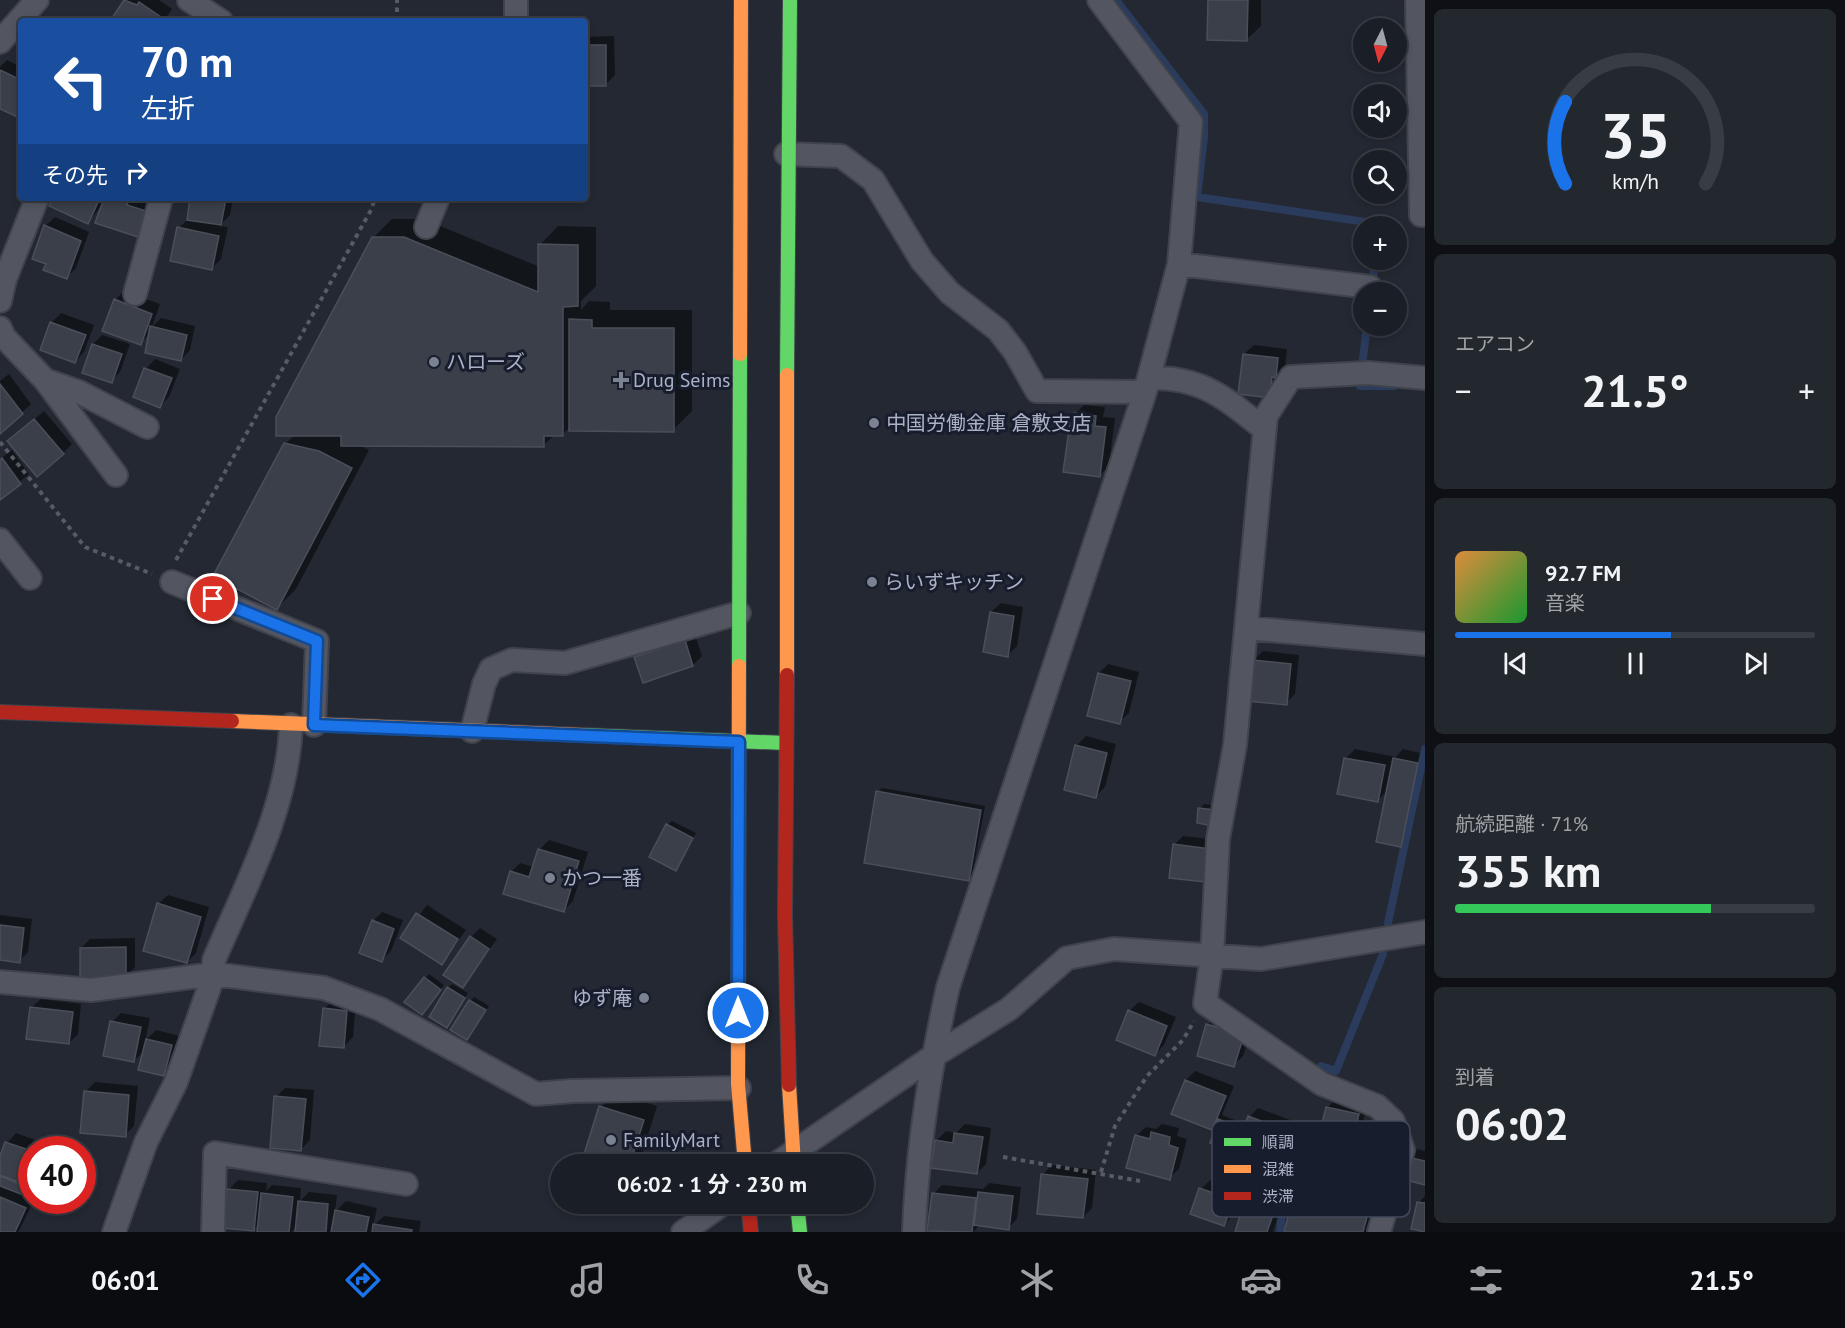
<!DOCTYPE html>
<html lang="ja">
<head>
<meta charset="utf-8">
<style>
  :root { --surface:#1a1e26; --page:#23272e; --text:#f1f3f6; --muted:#9fa2a7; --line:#383c43; --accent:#1a73e8 }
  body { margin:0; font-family:"PT Sans","Noto Sans JP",sans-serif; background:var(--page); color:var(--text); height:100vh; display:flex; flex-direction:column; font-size:22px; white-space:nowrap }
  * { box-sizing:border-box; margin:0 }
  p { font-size:20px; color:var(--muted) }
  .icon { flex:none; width:33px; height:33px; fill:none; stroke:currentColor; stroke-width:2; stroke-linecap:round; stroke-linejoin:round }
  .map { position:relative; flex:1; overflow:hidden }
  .drawer { display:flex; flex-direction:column; gap:9px; padding:9px; background:#0e1015; width:420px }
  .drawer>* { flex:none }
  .banner { position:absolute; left:18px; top:18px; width:570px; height:183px; border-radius:6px; box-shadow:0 3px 9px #0003,0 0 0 2px var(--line); background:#1a4fa0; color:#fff; overflow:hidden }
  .needle { width:39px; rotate:186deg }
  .fabs { position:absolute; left:1353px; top:18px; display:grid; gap:12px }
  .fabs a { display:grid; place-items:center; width:54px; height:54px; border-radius:50%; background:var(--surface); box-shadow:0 3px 9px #0003,0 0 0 2px var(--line); font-size:30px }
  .speed { position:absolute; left:18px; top:1136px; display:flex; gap:12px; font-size:30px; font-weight:700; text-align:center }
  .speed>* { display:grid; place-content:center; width:78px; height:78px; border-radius:50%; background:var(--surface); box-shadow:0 3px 9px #0003,0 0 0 2px var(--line); line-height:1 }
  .speed .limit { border:9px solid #d22; background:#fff; color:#111 }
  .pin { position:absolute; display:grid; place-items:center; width:51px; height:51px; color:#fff; margin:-26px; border:3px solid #fff; border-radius:50%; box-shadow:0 2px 6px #0007 }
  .me { position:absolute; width:66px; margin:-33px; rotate:0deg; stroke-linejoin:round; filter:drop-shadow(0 0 4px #0008) }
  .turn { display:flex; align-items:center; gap:21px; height:126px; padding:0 24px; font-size:27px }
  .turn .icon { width:78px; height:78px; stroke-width:2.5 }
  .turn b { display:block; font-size:42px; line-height:51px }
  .then { display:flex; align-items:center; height:57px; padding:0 24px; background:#0003; gap:12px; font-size:22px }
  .big { font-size:45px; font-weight:700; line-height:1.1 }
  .drawer .tile { flex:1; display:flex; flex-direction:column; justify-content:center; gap:9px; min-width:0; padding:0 21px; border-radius:9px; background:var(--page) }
  .drawer .dial { align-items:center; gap:0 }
  .dial svg { height:156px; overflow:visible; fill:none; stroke:var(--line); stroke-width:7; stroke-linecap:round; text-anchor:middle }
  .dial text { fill:var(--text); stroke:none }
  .song { display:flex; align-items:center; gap:18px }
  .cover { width:72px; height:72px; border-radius:9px; background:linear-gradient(135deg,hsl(30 70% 55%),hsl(130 70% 35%)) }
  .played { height:6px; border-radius:3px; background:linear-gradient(90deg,var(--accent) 60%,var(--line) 60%) }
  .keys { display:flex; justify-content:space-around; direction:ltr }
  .heat { display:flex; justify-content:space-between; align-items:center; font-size:33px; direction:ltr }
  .charge { height:9px; border-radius:4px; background:linear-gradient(90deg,#34c759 71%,var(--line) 0) }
  .trip { position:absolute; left:550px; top:1154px; width:324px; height:60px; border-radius:30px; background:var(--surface); box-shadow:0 3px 9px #0003,0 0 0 2px var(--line); font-weight:700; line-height:60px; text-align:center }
  .tab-bar { display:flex; height:96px; justify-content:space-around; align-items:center; background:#0a0c0f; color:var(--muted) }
  .tab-bar .icon { width:42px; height:42px }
  .tab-bar .active { color:var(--accent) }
  .tab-bar b { font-size:27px; color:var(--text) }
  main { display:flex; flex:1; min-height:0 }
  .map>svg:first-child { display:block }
  .shadow { fill:#0007 }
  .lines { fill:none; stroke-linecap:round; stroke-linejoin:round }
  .stream { stroke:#2b3b5c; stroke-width:8 }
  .building { fill:#3b3f49; stroke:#4a4f5a; stroke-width:1.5 }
  .street-casing { stroke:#40434b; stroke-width:26 }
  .fast-casing { stroke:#40434b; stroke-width:16 }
  .slow-casing { stroke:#40434b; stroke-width:16 }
  .jam-casing { stroke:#40434b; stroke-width:16 }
  .path { stroke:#565b64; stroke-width:4; stroke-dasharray:4.5 4.5; stroke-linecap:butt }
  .street { stroke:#535661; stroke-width:22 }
  .fast { stroke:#63d668; stroke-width:14 }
  .slow { stroke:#ff974d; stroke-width:14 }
  .jam { stroke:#b3261e; stroke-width:14 }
  .route-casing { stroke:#114b97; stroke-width:15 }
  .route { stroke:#1a73e8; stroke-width:10 }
  .poi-dot { fill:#7b8292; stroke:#171d2d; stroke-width:2 }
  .labels { text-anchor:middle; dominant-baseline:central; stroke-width:6; stroke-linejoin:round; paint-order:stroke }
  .poi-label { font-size:20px; fill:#abb2c6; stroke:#171d2d; text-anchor:start }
  .key { fill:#171d2d; stroke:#434a5b; stroke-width:1.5 }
  .key-label { font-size:16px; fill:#abb2c6 }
</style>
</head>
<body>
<main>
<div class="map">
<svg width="1425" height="1232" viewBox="0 0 1425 1232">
  <rect width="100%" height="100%" fill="#232832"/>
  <path class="shadow" d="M126,0H159L172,9L164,21H111Z
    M1209,0H1261V26L1246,40Z
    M614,36L615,75L606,84L585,85V37Z
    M7,60L21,67L20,117L0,108V67Z
    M54,198H141L154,202L146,226L137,235L104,203L88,222Z
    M192,198H233L230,215L219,226L228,227L221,259L212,268L179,228L189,218Z
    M55,217L89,232L76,268L67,277L47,263L45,226Z
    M392,219H423L540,267V245L558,226L596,227V286L581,301V310L589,301L610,302V310H692V411L673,430L571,426L562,435H554L543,446L360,445L369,450L296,589L277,608L285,444L295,435L373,238Z
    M124,291L160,304L152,327L161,318L195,326L190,350L181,360L151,333L140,343L115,300Z
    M61,313L94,325L84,352L75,362L51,323Z
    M102,335L130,344L120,372L111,381L84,372L93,344Z
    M1254,345L1287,349L1285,367L1280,372L1278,387L1240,393L1244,354Z
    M155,359L180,369L169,397L160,406L135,396L146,369Z
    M9,374L31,404L0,432V381Z
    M1084,405L1105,407L1103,417L1115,418L1109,466L1100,475L1071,423L1076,418L1075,414Z
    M44,411L72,444L63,453L9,441Z
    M12,450L29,474L0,498V459Z
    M1001,603L1023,607L1017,646L1008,655L991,612Z
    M694,632L702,656L693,665L636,657L645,648Z
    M1263,651L1299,655L1295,694L1286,703L1253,661Z
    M1108,664L1139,672L1129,713L1119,722L1099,673Z
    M1086,736L1116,744L1105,787L1096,796L1066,789L1077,745Z
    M1355,749L1396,757L1403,749L1425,754L1410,836L1401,845L1388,790L1377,801L1346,758Z
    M882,788L985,806L972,876L968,880L878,792Z
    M1204,804L1219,806L1217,820L1200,809Z
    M672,821L696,833L676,869L667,825Z
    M1183,836L1219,840L1215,871L1174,845Z
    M549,840L588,852L573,901L563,911L511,872L520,863L534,867L539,850Z
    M168,895L209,907L196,953L187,962L158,904Z
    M427,905L466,930L441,963L402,938Z
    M382,912L403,920L391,951L382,960L373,921Z
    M0,915L32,919L28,952L19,961L0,959Z
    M480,928L497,939L463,986L471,937Z
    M135,938V967L126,976L81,948L90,939Z
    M429,974L444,985L422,1013L407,1002Z
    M452,984L468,993L447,1026L448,988Z
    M474,997L489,1006L467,1039L470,1001Z
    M41,999L81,1004L78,1034L69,1043L31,1008Z
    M333,1000L356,1002L353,1037L343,1047L324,1009Z
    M1139,1002L1176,1017L1164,1045L1155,1054L1129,1011Z
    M121,1013L150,1018L145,1041L156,1030L180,1036L173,1065L164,1074L144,1051L134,1061L112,1022Z
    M1217,1015L1249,1035L1211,1024V1027L1249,1038L1243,1056L1234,1065L1208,1025Z
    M1195,1071L1234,1086L1222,1115L1242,1123L1230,1149L1220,1120L1212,1128L1186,1080Z
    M95,1082L138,1086L134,1126L125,1135L85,1092Z
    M285,1088L314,1090L310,1140L300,1150L276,1097Z
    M615,1093L657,1106L639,1164H582L601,1107Z
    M1337,1098L1367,1105L1358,1141L1349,1150L1319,1143L1328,1107Z
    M1258,1108L1301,1124L1289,1157L1280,1166L1249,1117Z
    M965,1124L991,1128L986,1164L977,1173L937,1140L946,1131L956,1133Z
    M1162,1124L1179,1128L1177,1136L1187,1139L1179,1169L1169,1178L1136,1136L1146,1127L1156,1129Z
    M16,1133L52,1146L51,1149H32V1186L25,1195L34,1200L20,1229L18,1232H0V1161L7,1143Z
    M1418,1149L1425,1151V1183L1408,1158Z
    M1052,1165L1096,1170L1092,1208L1083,1217L1043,1174Z
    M238,1180L267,1183L266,1191L272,1185L301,1188L300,1201L309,1192L337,1195L335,1212L346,1201L377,1208L373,1226L384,1216L421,1221L419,1232H297V1226L291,1232H258L259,1224L254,1229L228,1190Z
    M1210,1180L1242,1191L1233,1215L1224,1225L1201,1189Z
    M1310,1181L1381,1199L1372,1232H1286L1296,1195Z
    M989,1183L1021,1187L1017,1219L1008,1228L981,1224L973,1232L929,1230L933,1194L942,1185L983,1189Z
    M1425,1196V1231L1419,1202Z
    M1253,1198L1281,1206L1273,1232H1236L1244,1207Z"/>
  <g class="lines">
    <path class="stream" d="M1116,0L1204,114V137L1197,197L1379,224V226
      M1372,285L1375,260
      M1362,366L1367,326
      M1361,382L1360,386H1394
      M1388,923L1425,749
      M1319,1070L1321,1066L1336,1071L1383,954
      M1280,1232L1283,1204"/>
  </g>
  <path class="building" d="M124,0L137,5L139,2L164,19L110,21Z
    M1208,0H1248L1247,41L1207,40Z
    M585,45H606V86H585Z
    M0,70L21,80L20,118L0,109Z
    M53,198H100L88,224L49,206Z
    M104,198L128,200L127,205L146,211L138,237L95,223Z
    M190,198L226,199L221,225L187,220Z
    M44,225L81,241L67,279L43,270L46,264L32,259Z
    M177,227L219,236L212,270L170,261Z
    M372,237H404L538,292V244L578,245V306L563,307V436H544V447L341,446V436H276V417Z
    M114,299L152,314L141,345L102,331Z
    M569,319L592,320V328H674V432L569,431Z
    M50,322L86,335L75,363L40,350Z
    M150,326L187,335L181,361L145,353Z
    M92,344L122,354L112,383L82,373Z
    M1243,354L1278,358L1276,378L1272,377L1270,398L1238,394Z
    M144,368L172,378L160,408L133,397Z
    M0,384L23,414L0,434Z
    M1074,413L1096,416L1095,426L1106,427L1100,477L1063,472L1070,423L1082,424V420L1073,419Z
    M34,419L64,454L37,477L7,441Z
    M284,443L319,451L352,468L277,610L213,576Z
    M2,458L21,484L0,500V460Z
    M990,612L1014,616L1008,657L983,652Z
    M685,640L693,666L643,683L634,657Z
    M1252,660L1291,664L1287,705L1247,701Z
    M1098,673L1131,681L1120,724L1087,716Z
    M1075,745L1107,753L1096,798L1064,790Z
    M1344,758L1385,765L1378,802L1337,794Z
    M1393,758L1418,763L1401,847L1376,842Z
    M876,791L981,810L969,881L864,863Z
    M1198,808L1216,810L1214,826L1197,823Z
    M666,824L693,838L676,871L649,857Z
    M1173,844L1210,849L1206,882L1169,878Z
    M538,849L579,861L564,912L503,894L510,871L529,877Z
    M157,903L201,917L187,963L143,951Z
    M416,913L458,939L442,965L400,938Z
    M372,920L394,929L382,962L359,953Z
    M0,925L24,928L20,963L0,960Z
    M470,936L489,949L463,988L443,975Z
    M126,947V977L80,978V948Z
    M424,977L441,990L422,1015L404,1002Z
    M447,987L465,998L447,1028L429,1017Z
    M469,1000L486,1010L467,1040L450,1030Z
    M30,1007L73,1012L69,1044L26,1039Z
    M323,1008L347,1011L344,1048L319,1046Z
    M1128,1010L1167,1026L1155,1056L1116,1040Z
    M110,1021L141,1027L134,1062L103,1056Z
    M1206,1024L1244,1035L1234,1067L1197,1056Z
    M146,1039L172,1045L164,1076L138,1070Z
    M1185,1080L1226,1096L1212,1130L1171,1114Z
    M84,1091L129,1095L126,1137L80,1133Z
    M274,1096L306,1099L301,1151L270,1148Z
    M599,1106L644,1120L630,1164H581Z
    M1326,1107L1359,1114L1350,1152L1317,1144Z
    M1248,1116L1293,1133L1280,1168L1235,1151Z
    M1218,1119L1239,1127L1231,1150L1210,1143Z
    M1151,1132L1170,1137L1169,1145L1178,1148L1170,1180L1126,1168L1135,1135L1150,1139Z
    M954,1133L983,1137L977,1174L931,1168L935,1140L953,1143Z
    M5,1142L32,1151V1187L0,1175V1156Z
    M1407,1157L1425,1161V1185L1402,1179Z
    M1041,1174L1088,1179L1083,1218L1037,1214Z
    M0,1176L29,1188L26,1196L0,1186Z
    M1199,1188L1234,1200L1224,1226L1190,1214Z
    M227,1189L258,1192L254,1231L223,1228Z
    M978,1192L1013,1196L1009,1230L974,1225Z
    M261,1193L293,1197L289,1232H257Z
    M932,1193L976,1198L972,1232L927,1231Z
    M1294,1194L1368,1213L1363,1232H1284Z
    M0,1197L26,1208L15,1232H0Z
    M298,1201L328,1204L326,1232H295Z
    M1417,1202L1425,1203V1232L1411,1229Z
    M1243,1206L1273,1215L1267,1232H1235Z
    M335,1210L369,1217L366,1232H331Z
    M373,1224L412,1230V1232H372Z"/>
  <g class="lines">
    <g class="street-casing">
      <path id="street" d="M189,0L221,21
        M1417,0L1421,215H1425
        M516,21V0
        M0,42L37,0
        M786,154L841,156L873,180L922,261L950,293L998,330L1015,352L1037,391L1145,392
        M426,227L438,198
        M1179,264L1370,287
        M135,294L161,198
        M0,301L5,279L37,198
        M0,328L4,337L45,380L79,392L147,427
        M1149,378C1201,376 1225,398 1264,429
        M45,380L116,475
        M0,540L30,578
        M172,582L317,641L314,725
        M1246,628L1425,644
        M472,731L484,684L491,669L512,660L565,663L739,613
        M0,982L91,990L214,974L324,988L380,1009L536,1094L572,1091L739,1088
        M776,1164L932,1057L1009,1009L1067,958L1114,949L1261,959L1425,932
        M114,1232L146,1142L176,1082L214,974V960C246,885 288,807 291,725
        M213,1232L215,1153L406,1184
        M683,1232L724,1203
        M914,1232C917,1149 930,1068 948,987L1145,392L1179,264L1191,122L1099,0
        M1379,1232L1403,1150L1393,1121L1377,1106L1322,1084L1205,1003L1212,956L1218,839L1235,745L1266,416L1291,377L1368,373L1425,378"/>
    </g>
    <g class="fast-casing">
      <path id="fast" d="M787,375L790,0
        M739,666L740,354
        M582,735L786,743
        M797,1203L800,1232"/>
    </g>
    <g class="slow-casing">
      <path id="slow" d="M740,354L741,0
        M787,375V675
        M739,666L738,1084L745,1164
        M232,721L582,735
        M789,1085L794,1164"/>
    </g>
    <g class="jam-casing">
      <path id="jam" d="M787,675L785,915L789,1085
        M0,712L232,721
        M748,1203L751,1232"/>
    </g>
    <path class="path" d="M397,21V0
      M0,442L85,547L152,574
      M176,560L371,210L375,198
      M1003,1157L1140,1181
      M1101,1172L1115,1126L1147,1076L1183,1040L1194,1021"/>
    <use href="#street" class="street"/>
    <use href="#fast" class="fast"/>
    <use href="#slow" class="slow"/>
    <use href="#jam" class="jam"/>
  </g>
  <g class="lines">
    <g class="route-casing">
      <path id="route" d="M213,599L317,641L314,725L739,742L738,1013"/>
    </g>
    <use href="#route" class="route"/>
  </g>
  <g class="poi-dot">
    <circle cx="434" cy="362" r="6"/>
    <path d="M618 371h6v6h6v6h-6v6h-6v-6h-6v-6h6z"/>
    <circle cx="874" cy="423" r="6"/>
    <circle cx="872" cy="582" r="6"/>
    <circle cx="550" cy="878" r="6"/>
    <circle cx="644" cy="998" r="6"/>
    <circle cx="611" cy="1140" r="6"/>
  </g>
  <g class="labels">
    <g class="poi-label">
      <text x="446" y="362">ハローズ</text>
      <text x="633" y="380">Drug Seims</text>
      <text x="886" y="423">中国労働金庫 倉敷支店</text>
      <text x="884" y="582">らいずキッチン</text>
      <text x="562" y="878">かつ一番</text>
      <text x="632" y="998" text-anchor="end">ゆず庵</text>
      <text x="623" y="1140">FamilyMart</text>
    </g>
  </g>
  <rect x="1212" y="1121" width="198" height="96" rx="9" class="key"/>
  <rect x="1224" y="1138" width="27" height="8" fill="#63d668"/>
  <rect x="1224" y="1165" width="27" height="8" fill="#ff974d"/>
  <rect x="1224" y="1192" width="27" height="8" fill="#b3261e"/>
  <g class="key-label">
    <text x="1262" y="1148">順調</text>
    <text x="1262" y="1175">混雑</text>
    <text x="1262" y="1202">渋滞</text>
  </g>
</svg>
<div class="fabs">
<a><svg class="needle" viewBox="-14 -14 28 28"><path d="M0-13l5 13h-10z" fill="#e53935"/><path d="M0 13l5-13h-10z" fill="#9fa2a7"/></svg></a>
<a><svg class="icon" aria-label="sound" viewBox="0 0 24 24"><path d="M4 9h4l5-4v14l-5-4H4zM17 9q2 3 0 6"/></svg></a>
<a><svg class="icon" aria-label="search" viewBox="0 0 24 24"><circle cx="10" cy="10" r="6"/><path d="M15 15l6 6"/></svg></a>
<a>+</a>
<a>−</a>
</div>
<div class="speed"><div class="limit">40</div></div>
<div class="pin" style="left:213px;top:599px;background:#d93025"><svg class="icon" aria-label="arrive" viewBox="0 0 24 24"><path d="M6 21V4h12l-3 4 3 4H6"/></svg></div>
<svg class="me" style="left:738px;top:1013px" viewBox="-20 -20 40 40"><circle r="17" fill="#1a73e8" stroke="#fff" stroke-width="3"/><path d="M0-11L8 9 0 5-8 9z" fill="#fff"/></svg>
<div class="trip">06:02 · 1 分 · 230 m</div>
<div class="banner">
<div class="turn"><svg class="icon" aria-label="left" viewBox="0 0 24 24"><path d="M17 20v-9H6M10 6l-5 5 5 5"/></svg><div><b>70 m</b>左折</div></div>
<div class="then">その先<svg class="icon" aria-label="right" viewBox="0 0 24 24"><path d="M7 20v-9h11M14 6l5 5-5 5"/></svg></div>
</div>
</div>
<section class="drawer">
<div class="tile dial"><svg viewBox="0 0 100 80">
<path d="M14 69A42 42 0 1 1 86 69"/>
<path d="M14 69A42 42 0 0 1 14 27" stroke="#1a73e8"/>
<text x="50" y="56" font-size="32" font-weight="700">35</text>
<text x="50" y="72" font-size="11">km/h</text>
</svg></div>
<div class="tile"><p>エアコン</p>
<div class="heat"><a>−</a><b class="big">21.5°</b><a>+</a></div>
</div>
<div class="tile">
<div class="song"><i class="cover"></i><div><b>92.7 FM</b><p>音楽</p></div></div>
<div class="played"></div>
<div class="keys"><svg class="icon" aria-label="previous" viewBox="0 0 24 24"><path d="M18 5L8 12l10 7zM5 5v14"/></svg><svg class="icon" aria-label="pause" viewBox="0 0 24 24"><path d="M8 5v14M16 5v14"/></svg><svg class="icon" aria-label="next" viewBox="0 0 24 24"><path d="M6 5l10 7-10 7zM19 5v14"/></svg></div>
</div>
<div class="tile"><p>航続距離 · 71%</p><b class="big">355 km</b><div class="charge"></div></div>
<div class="tile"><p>到着</p><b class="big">06:02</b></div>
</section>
</main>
<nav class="tab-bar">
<b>06:01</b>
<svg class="icon active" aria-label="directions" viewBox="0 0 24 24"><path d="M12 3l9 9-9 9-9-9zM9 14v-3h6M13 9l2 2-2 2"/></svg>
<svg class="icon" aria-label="music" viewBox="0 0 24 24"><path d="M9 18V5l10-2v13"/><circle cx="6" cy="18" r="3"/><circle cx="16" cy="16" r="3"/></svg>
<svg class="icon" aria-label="phone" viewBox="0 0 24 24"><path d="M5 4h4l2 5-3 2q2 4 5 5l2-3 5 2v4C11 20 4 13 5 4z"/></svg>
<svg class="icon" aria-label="climate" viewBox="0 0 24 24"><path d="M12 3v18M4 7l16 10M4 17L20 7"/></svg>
<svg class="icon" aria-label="car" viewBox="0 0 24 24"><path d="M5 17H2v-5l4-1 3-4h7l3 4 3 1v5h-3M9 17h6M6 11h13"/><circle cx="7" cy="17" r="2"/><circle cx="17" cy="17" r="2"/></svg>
<svg class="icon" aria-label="filters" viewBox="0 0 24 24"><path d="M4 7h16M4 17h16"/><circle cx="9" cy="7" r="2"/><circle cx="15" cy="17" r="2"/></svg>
<b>21.5°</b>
</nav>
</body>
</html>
